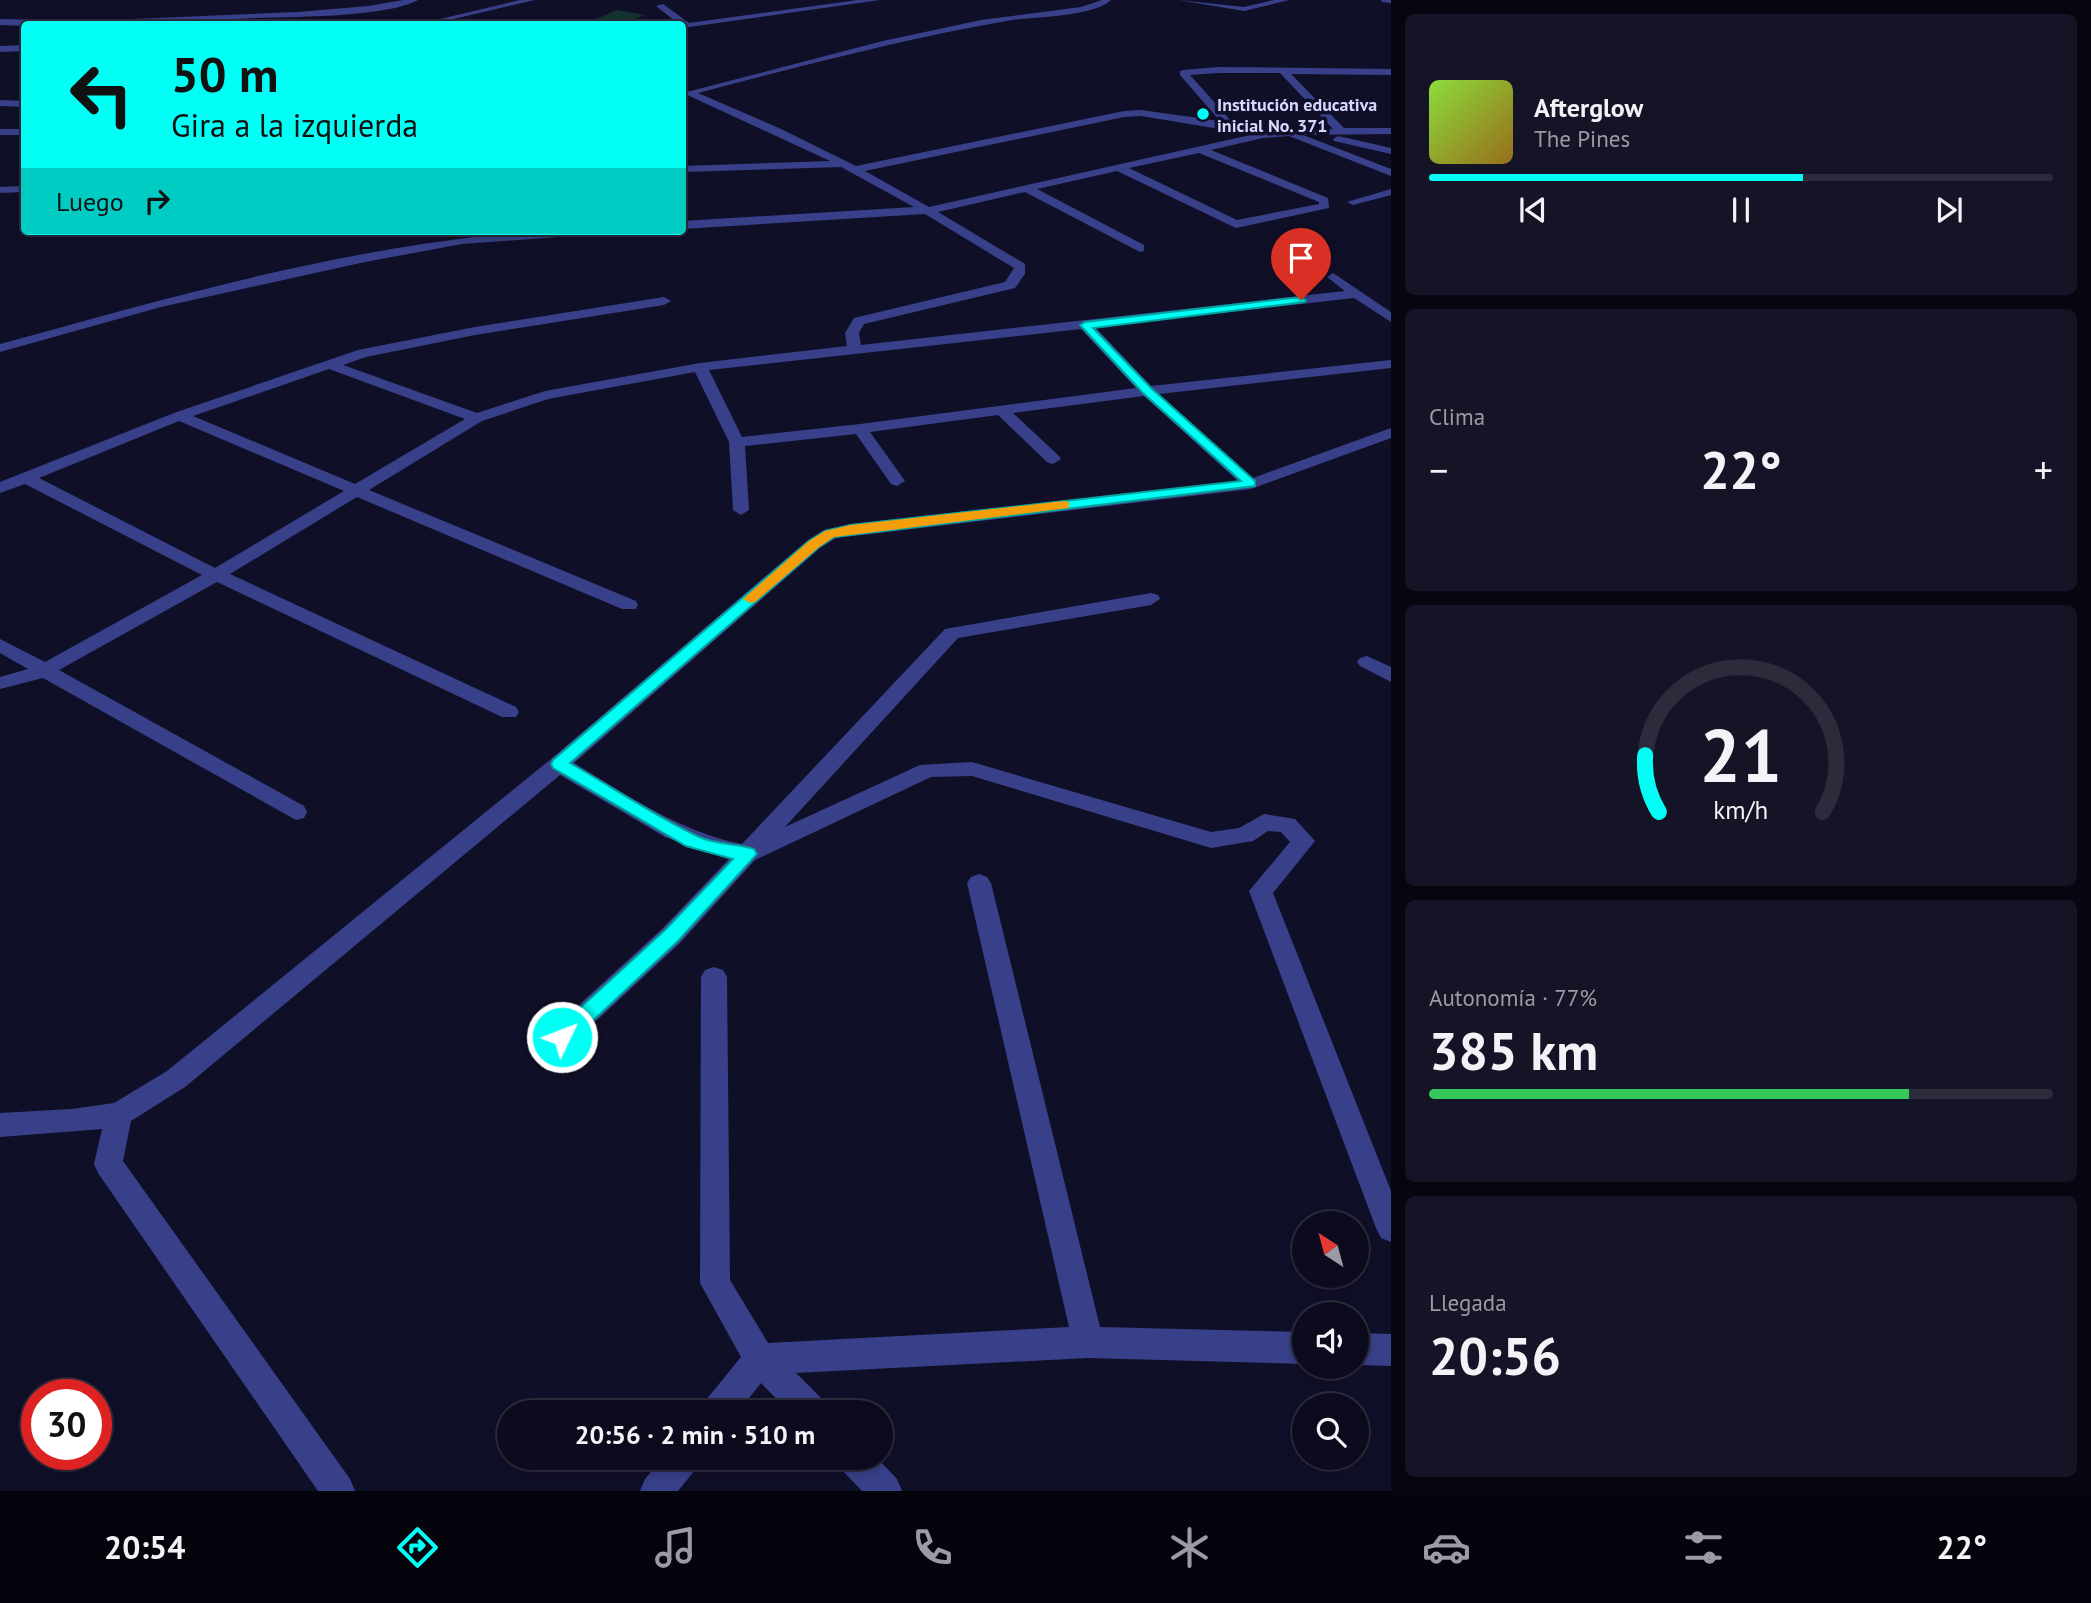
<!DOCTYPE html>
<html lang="es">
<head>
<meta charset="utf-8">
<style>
  :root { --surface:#0c0b1e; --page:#151427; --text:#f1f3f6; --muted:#9a9ba4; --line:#2c2b3c; --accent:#02fff6 }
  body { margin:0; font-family:"PT Sans",sans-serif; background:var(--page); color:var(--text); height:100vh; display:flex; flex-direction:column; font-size:26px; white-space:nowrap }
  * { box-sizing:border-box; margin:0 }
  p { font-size:23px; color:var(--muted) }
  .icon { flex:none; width:38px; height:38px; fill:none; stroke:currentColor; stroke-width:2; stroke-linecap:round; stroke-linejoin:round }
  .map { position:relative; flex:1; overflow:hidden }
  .drawer { display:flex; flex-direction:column; gap:14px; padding:14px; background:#070610; width:700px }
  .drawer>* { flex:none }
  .top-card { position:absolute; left:21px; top:21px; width:665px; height:214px; border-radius:7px; box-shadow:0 4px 10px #0003,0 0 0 2px var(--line); background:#02fff6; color:#111; overflow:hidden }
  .needle { width:46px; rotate:324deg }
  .tools { position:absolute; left:1292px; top:1211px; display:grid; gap:14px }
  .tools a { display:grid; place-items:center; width:77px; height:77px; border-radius:50%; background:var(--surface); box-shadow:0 4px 10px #0003,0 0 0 2px var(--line); font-size:35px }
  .speed { position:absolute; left:21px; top:1379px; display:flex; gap:14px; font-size:35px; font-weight:700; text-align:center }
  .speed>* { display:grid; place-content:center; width:91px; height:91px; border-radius:50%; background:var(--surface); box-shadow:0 4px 10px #0003,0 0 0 2px var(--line); line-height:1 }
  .speed .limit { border:10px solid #d22; background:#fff; color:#111 }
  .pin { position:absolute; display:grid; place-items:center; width:60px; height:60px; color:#fff; margin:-72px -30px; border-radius:50% 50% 50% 0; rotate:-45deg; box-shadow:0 0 7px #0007 }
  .pin .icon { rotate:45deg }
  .me { position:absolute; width:77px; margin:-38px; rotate:47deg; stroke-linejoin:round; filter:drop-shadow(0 0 5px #0008) }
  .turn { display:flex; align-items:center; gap:24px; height:147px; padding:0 35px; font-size:32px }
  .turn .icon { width:91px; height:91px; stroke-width:2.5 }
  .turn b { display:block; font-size:49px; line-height:60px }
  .then { display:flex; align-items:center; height:66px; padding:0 35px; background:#0003; gap:14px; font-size:26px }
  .big { font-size:52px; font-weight:600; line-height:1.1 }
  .drawer .card { flex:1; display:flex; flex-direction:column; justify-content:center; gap:10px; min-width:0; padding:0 24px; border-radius:10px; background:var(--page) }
  .drawer .dial { align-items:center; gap:0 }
  .dial svg { height:182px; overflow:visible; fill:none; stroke:var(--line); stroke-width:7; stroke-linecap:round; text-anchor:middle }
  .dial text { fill:var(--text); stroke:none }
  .song { display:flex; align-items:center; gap:21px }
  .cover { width:84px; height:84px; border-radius:10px; background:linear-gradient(135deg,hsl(90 70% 55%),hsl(40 70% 35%)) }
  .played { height:7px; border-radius:4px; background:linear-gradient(90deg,var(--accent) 60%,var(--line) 60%) }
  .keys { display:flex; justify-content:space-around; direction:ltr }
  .heat { display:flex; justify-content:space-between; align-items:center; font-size:38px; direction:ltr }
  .charge { height:10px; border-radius:5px; background:linear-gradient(90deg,#34c759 77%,var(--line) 0) }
  .trip { position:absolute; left:497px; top:1400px; width:396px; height:70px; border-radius:35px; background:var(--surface); box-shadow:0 4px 10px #0003,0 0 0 2px var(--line); font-weight:600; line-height:70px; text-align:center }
  .menu { display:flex; height:112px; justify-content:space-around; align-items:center; background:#05040c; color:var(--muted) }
  .menu .icon { width:49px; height:49px }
  .menu .current { color:var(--accent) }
  .menu b { font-size:32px; color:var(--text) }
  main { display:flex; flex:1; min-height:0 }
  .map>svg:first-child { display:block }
  .green { fill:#12322d }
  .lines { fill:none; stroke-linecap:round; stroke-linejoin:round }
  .minor { fill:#384089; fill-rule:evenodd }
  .route { fill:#02fff6; stroke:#01a6a0; stroke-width:2 }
  .slow { fill:#f59e0b }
  .poi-dot { fill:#02fff6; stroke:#100f28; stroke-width:2.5 }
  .labels { text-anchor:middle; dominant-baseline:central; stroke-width:7; stroke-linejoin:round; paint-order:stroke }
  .far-poi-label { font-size:18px; font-weight:bold; fill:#d6d7ff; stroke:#100f28; text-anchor:start }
</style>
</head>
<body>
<main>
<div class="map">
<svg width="1391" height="1491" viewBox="0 0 1391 1491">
  <rect width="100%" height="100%" fill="#100f28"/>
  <path class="green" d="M617,10L645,15L623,24L589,22Z"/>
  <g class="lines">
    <path class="minor" d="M403,0H418C388,17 292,17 255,18C170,22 83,29 0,25V19L85,21L298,12L368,6Z
      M520,0H535L432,24H419Z
      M858,0H880L682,28V24H679L656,6L663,4L689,23Z
      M1102,0H1111C1095,16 1036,17 1012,20C906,38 802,66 698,93L779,128L856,166L1124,111L1141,110L1220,121L1180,75V71L1183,70L1218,67L1391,69V75L1291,74L1344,128H1391V134L1303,135L1391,169V176L1289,136L1263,138L1211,150L1328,198L1329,208L1236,228L1117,171L1037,189L1144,245V251L1140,252L1025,192L938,212L1025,264V274L1015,288L864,324L859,333L861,345L1345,291L1327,277L1333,273L1391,312V322L1354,298L1095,327L1151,386L1391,360V368L1159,394L1253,478L1391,428V438L1251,489L836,538L820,548L574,763C627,795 680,832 742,844L945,629L1151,593L1158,595L1160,599L1151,605L958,638L785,827L920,765L972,762L1211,832L1239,828L1264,814L1295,819L1315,841L1273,893L1391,1191V1242L1381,1238L1376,1228L1249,891L1290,842L1281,832L1268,831L1253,841L1211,848L972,776L931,777L755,860L680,943L553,1061L544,1064L535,1061L531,1053L535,1045L662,929L729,859L665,837L560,775L185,1087L131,1121L123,1161L350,1479L355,1491H318L98,1173L94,1164L102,1129L0,1137V1113L72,1109L114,1103L167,1071L551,759L808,540L824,530L851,524L1238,481L1144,396L1013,413L1059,456L1061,459L1053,464L1047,462L998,415L870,432L905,481L897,486L891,484L856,434L745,446L749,510L741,515L733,510L729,442L695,372L548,399L482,421L369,490L636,601L638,605L636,609H622L357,497L230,574L516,707L519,712L516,717H502L217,582L59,670L304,806L307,812L304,818L296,820L43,678L0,689V677L28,669L0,653V639L45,662L202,575L25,484L0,493V482L174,413L358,350L475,327L664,297L671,301L664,305L475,335L366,357L343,365L477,413L545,391L700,363L847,346L845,333L854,318L1005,282L1014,268L925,214L682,229V221L914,207L841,167L682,172V166L830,161L683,93L883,41L981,20L1081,7ZM1218,73H1280L1333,129L1266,132V128L1233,123L1190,75ZM1141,116L1232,131L1259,133L929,207L865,171L1124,117ZM1199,153L1319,202V204L1237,220L1129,168ZM1081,329L1136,388L860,424L742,437L709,370ZM329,369L465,419L355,484L193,416ZM179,421L344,491L215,568L39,478Z
      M1178,0L1244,7L1274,0H1289L1244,11Z
      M1381,0H1391V3L1382,2Z
      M24,45V51L0,52V46Z
      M0,100L24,101V107L0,106Z
      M0,129H24V135H0Z
      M1338,136L1391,148V154L1334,141L1333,139Z
      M24,186V192L0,193V187Z
      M1391,189V195L1353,205L1347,202Z
      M536,231H592L586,235L462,244L365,262L161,307L0,352V344C174,296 356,244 536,231Z
      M1367,656L1391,667V682L1360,666L1357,662L1360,658Z
      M979,874L987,877L991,883L1100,1327L1304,1332V1364L1088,1358L796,1373L823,1400L827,1412H789L761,1383L738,1412H702L706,1400L741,1357L700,1283L701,977L705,970L714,967L723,970L727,977L730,1280L768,1343L1069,1327L967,883L971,877Z
      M1356,1333L1391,1334V1366L1356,1365Z
      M662,1458H700L695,1470L678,1491H640L645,1479Z
      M837,1458H877L897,1479L902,1491H862L842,1470Z"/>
  </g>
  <path class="route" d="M1301,297L1306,300L1305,302L1093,328L1151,388L1255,481V486L834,537L819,547L570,763C612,787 653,815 697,836C715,845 735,843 754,849L757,854L678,941L569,1043L562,1045L555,1043L553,1037L555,1031L665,930L733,859L686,846L553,768L551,764L553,760L809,541L825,531L851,525L1241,481L1143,393L1080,325L1085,322Z"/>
  <path class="slow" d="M1064,501L1069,502V508L834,537L819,547L755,602L750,603L743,599L809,541L825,531L851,525Z"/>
  <circle class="poi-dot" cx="1203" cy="114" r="7"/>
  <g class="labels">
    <g class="far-poi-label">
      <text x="1217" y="104">Institución educativa<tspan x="1217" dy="21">inicial No. 371</tspan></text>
    </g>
  </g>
</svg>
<div class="tools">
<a><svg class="needle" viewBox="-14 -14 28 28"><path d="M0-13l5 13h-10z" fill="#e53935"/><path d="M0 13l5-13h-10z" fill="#9a9ba4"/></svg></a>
<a><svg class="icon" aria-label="sound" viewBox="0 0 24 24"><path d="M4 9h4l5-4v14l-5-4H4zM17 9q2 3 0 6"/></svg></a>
<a><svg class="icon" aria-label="search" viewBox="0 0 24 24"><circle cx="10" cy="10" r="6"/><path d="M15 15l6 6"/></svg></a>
</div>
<div class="speed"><div class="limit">30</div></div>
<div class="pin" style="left:1301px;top:300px;background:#d93025"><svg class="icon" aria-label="arrive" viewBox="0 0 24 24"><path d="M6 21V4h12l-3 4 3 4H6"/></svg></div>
<svg class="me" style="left:562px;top:1037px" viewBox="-20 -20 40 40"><circle r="17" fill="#02fff6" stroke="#fff" stroke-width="3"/><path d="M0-11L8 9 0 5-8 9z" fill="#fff"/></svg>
<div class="trip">20:56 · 2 min · 510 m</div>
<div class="top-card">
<div class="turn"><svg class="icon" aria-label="left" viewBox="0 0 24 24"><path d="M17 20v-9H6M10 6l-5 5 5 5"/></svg><div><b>50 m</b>Gira a la izquierda</div></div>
<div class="then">Luego<svg class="icon" aria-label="right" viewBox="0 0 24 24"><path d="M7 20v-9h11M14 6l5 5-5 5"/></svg></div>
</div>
</div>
<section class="drawer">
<div class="card">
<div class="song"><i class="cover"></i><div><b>Afterglow</b><p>The Pines</p></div></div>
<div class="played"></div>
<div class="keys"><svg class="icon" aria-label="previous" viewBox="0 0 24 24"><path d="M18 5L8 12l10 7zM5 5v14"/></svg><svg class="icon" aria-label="pause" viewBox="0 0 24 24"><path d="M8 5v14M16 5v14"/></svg><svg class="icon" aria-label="next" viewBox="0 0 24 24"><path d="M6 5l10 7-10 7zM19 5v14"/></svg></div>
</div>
<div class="card"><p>Clima</p>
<div class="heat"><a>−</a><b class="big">22°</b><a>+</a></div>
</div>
<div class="card dial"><svg viewBox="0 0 100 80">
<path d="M14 69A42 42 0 1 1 86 69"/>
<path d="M14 69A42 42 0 0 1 8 44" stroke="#02fff6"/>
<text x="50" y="56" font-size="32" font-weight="700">21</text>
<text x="50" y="72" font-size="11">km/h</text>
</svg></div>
<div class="card"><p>Autonomía · 77%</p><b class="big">385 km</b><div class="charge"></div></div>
<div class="card"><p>Llegada</p><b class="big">20:56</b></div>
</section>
</main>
<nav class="menu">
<b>20:54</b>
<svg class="icon current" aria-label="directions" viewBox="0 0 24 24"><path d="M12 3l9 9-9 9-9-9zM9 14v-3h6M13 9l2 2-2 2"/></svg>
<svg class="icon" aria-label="music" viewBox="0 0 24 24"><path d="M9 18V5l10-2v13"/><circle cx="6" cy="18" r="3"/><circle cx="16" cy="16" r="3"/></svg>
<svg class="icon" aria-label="phone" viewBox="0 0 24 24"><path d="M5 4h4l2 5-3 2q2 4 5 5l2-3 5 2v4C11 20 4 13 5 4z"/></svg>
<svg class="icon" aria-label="climate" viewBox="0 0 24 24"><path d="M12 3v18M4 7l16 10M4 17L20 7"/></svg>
<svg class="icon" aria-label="car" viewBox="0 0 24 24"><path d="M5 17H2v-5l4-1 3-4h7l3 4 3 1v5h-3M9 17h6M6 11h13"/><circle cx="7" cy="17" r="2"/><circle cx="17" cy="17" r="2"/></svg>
<svg class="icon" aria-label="filters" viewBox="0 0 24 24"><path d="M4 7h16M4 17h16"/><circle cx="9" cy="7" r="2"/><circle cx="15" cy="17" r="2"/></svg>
<b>22°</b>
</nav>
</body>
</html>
